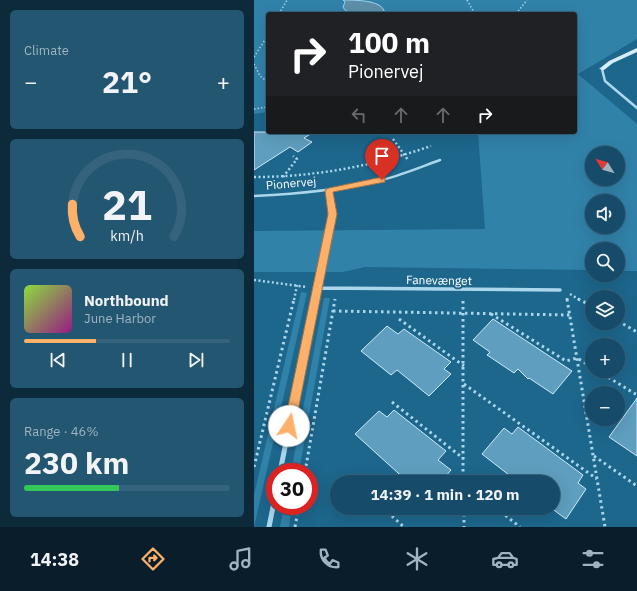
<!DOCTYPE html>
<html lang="en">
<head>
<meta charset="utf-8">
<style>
  :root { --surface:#164c69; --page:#235671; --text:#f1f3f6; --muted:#9eb4c0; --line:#35637d; --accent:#fcb069 }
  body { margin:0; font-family:"IBM Plex Sans",sans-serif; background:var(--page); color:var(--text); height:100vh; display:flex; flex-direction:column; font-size:15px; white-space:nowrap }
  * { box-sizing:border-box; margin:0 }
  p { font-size:13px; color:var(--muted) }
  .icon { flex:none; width:22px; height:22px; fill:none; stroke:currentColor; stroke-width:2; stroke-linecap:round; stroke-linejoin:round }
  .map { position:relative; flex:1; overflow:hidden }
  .side { display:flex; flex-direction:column; gap:10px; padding:10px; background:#0c2a3a; width:254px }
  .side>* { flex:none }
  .guide { position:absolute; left:12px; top:12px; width:311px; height:122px; border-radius:4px; box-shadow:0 4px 16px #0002,0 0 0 1px var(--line); background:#202124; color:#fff; overflow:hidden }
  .needle { width:26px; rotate:307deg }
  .buttons { position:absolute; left:331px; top:146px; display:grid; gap:8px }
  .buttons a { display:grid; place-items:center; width:40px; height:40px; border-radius:50%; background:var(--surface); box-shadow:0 4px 16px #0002,0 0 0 1px var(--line); font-size:20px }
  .speed { position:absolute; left:12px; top:463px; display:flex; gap:8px; font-size:20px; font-weight:700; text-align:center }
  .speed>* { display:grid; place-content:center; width:52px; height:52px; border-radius:50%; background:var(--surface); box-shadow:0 4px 16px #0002,0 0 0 1px var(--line); line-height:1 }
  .speed .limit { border:6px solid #d22; background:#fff; color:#111 }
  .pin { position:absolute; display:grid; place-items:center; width:34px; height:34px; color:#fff; margin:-41px -17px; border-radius:50% 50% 50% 0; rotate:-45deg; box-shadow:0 0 4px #0007 }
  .pin .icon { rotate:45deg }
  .me { position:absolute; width:44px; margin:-22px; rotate:11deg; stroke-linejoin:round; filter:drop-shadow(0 0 3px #0008) }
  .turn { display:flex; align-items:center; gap:14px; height:84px; padding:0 16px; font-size:18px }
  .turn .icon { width:52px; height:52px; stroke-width:2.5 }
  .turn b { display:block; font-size:28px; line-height:34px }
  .lanes { display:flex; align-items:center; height:38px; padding:0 16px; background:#0003; justify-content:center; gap:20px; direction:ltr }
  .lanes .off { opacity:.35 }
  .big { font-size:30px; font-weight:700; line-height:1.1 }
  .side .tile { flex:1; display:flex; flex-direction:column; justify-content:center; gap:6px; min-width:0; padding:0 14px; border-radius:6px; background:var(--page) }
  .side .dial { align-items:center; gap:0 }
  .dial svg { height:104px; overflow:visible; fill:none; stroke:var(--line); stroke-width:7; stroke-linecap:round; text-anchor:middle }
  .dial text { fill:var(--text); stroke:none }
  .song { display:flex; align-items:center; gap:12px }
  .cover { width:48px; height:48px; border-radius:6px; background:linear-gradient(135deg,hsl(90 70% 55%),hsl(310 70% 35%)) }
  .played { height:4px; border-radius:2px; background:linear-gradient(90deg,var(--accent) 35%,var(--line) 35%) }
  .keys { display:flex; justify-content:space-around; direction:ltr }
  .heat { display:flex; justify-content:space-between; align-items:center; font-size:22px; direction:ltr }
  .charge { height:6px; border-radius:3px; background:linear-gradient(90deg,#34c759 46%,var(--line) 0) }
  .trip { position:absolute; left:76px; top:475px; width:230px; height:40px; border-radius:20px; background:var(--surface); box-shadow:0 4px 16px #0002,0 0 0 1px var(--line); font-weight:700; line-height:40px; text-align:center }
  .dock { display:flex; height:64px; justify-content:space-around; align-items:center; background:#091e2a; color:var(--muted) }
  .dock .icon { width:28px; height:28px }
  .dock .on { color:var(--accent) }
  .dock b { font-size:18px; color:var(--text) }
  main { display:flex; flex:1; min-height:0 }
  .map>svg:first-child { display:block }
  .green { fill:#3182a9; fill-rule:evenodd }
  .water { fill:#5e8fa8; stroke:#9dd5ee }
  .building { fill:#5f9ebe; stroke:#cfebf9 }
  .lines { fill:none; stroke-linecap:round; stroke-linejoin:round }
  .path-far2 { stroke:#aad7ec; stroke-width:1.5; stroke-dasharray:1.5 2; stroke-linecap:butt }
  .path-far1 { stroke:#aad7ec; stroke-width:2.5; stroke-dasharray:2 2.5; stroke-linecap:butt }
  .path { stroke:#aad7ec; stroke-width:3; stroke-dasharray:2.5 3.5; stroke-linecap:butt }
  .lane { stroke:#aad7ec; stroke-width:2.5 }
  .street-far2 { stroke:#aad7ec; stroke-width:2.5 }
  .street-far1 { stroke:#aad7ec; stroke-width:3.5 }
  .street { stroke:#aad7ec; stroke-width:5 }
  .secondary { fill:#d6edf9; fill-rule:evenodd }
  .route { fill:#fcb069; stroke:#a47244 }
  .labels { text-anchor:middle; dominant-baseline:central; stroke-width:4; stroke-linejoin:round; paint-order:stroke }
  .street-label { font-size:12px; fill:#fff; stroke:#1d668c }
</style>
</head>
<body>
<main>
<section class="side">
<div class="tile"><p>Climate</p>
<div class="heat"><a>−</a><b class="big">21°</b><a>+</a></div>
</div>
<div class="tile dial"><svg viewBox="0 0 100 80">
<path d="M14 69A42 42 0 1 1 86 69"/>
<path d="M14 69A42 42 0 0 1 8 44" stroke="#fcb069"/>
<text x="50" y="56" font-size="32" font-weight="700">21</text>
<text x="50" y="72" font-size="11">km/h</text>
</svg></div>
<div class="tile">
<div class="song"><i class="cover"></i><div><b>Northbound</b><p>June Harbor</p></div></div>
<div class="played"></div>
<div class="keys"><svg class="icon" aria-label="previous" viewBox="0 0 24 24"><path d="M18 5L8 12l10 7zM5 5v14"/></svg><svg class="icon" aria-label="pause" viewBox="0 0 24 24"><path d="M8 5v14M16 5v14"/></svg><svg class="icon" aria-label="next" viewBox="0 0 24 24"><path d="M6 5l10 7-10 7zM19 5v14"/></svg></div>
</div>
<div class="tile"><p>Range · 46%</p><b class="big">230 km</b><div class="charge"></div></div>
</section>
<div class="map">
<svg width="383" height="527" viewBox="0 0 383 527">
  <rect width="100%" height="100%" fill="#1d668c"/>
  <path class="green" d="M0,0H383V39L324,74L383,124V271H364V249H338V270L111,267L89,272H0V231L231,229L224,132H321V14H14V112L0,114ZM338,153H364V179H338ZM338,201H364V227H338Z
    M47,292L53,293L0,527V495Z
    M70,298H76L45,472H37Z
    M30,506H38L35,527H26Z"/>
  <path class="water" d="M89,0C101,0 127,0 130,11L137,14C125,14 93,18 89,7L91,2Z"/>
  <path class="building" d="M0,132H60L50,138L58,142L44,152L36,147L0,170Z
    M239,319L318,371L299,394L275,378L274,379L264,369L260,373L233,355L236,352L219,340Z
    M133,326L144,334L150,329L197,362L190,369L197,374L175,396L143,370L137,375L107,351Z
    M383,398V456L355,437Z
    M140,410L192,451L184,460L197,470L187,482H154L101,434L125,411L133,417Z
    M264,427L329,475L324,483L332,489L312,519L297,508H299V482H264L228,454L250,428L258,434Z"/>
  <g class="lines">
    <path class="path-far2" d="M213,0L221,14
      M25,14L33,0
      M262,14L273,0
      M0,57L14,35
      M0,64L6,76L14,82
      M0,109L14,107"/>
    <path class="path-far1" d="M139,139L154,160
      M0,177C61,177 119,166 177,146
      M29,177L43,159L39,156
      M0,280L53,287
      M316,294L326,300
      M313,298V300
      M40,300L43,285"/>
    <path class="path" d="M313,299L351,527
      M324,299L338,306
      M209,301V482
      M79,311L316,315
      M237,314L312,361L323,358L338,367
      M145,319L210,366
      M364,321L383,332
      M344,371L383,395
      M210,384L343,479
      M138,402L210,459
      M340,456L383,486
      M0,467L40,299
      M51,472L81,299
      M129,508L150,527
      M210,508V527
      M242,508L266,527
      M41,527L45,506"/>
    <path class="lane" d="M0,196C43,194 86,190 128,180C148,175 167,167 186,160"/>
    <path class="street-far2" d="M348,69L351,81L383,108"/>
    <path class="street-far1" d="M63,288L306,290
      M61,300L78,214L75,190"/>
    <path class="street" d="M26,472L61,299
      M15,527L21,497"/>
    <path class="secondary" d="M383,48V52L359,63L350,70L345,69L355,61Z"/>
  </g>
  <path class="route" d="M128,177L131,178V182L79,192L83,214L41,426L39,430L35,431L31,430L30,426L74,214L71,190L75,188Z"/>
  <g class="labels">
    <g class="street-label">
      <text transform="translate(37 183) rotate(-5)">Pionervej</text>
      <text transform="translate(185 280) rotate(1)">Fanevænget</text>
    </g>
  </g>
</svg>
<div class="buttons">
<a><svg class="needle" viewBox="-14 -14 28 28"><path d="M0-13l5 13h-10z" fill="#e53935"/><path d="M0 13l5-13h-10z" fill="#9eb4c0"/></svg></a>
<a><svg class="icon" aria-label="sound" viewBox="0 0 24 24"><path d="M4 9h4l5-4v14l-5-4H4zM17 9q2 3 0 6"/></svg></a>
<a><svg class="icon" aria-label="search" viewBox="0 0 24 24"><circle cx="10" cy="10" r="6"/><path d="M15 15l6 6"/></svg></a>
<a><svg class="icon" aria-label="layers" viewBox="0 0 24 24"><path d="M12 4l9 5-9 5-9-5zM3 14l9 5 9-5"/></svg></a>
<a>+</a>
<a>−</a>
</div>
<div class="speed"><div class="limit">30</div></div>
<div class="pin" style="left:128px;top:180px;background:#d93025"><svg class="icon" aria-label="arrive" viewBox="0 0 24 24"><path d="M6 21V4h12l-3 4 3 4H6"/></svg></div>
<svg class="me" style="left:35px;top:426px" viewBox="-20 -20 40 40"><circle r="19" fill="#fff"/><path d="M0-13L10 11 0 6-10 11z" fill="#fcb069"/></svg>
<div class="trip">14:39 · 1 min · 120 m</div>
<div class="guide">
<div class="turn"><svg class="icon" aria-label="right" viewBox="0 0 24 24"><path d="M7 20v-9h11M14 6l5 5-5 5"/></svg><div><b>100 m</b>Pionervej</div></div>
<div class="lanes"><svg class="icon off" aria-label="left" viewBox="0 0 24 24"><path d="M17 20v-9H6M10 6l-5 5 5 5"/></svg><svg class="icon off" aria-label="ahead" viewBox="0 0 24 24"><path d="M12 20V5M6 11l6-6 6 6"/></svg><svg class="icon off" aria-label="ahead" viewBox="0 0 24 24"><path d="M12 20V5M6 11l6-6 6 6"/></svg><svg class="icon" aria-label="right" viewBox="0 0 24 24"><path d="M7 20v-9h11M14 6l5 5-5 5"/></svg></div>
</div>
</div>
</main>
<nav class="dock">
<b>14:38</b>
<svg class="icon on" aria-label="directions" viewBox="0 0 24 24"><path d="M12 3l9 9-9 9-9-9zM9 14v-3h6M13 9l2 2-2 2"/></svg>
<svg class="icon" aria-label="music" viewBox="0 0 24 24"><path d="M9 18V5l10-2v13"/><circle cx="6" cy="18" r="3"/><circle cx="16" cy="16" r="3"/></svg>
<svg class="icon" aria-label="phone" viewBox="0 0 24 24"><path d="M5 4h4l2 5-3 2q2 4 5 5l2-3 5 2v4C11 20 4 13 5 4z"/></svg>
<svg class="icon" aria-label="climate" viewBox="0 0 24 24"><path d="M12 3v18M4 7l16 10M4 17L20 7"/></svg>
<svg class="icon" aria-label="car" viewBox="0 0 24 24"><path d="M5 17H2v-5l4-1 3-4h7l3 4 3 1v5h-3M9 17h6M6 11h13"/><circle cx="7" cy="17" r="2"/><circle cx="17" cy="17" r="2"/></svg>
<svg class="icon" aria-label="filters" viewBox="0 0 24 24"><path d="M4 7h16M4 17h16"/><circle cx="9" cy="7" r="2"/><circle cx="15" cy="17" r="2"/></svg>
</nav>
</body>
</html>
